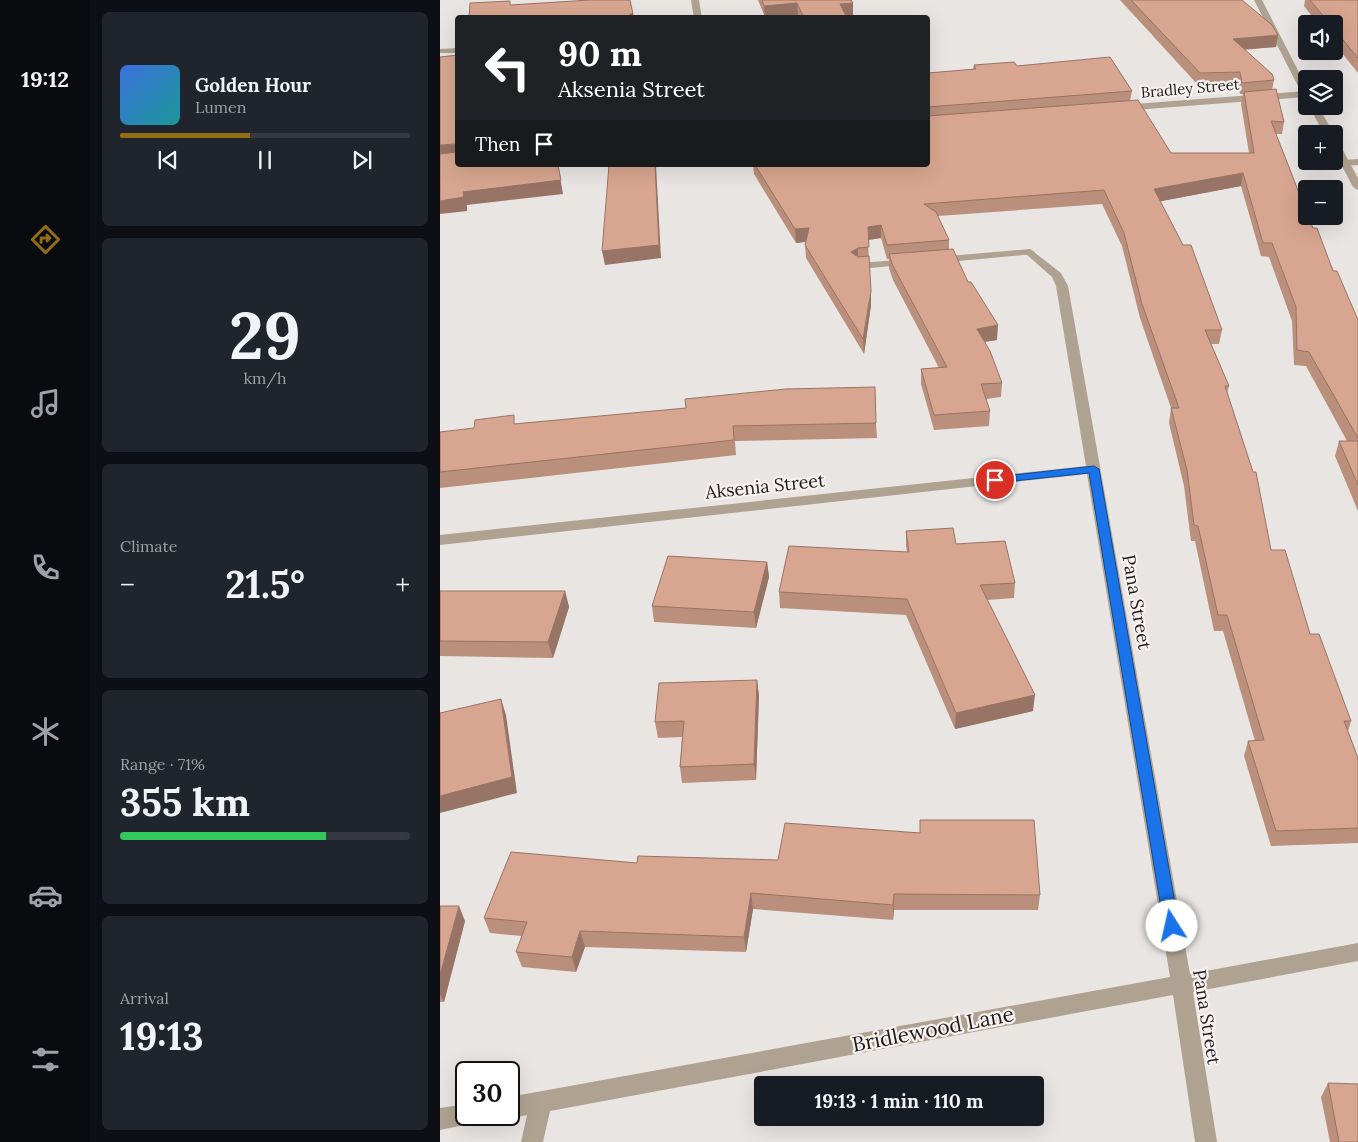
<!DOCTYPE html>
<html lang="en">
<head>
<meta charset="utf-8">
<style>
  :root { --surface:#171b24; --page:#20242c; --text:#f1f3f6; --muted:#9ea1a6; --line:#363941; --accent:#926d15 }
  body { margin:0; font-family:Lora,serif; background:var(--page); color:var(--text); height:100vh; display:flex; flex-direction:column; font-size:19px; white-space:nowrap }
  * { box-sizing:border-box; margin:0 }
  p { font-size:16px; color:var(--muted) }
  .icon { flex:none; width:28px; height:28px; fill:none; stroke:currentColor; stroke-width:2; stroke-linecap:round; stroke-linejoin:round }
  .map { position:relative; flex:1; overflow:hidden }
  .side { display:flex; flex-direction:column; gap:12px; padding:12px; background:#0d0f14; width:350px }
  .side>* { flex:none }
  .banner { position:absolute; left:15px; top:15px; width:475px; height:152px; border-radius:5px; box-shadow:0 5px 20px #0002; background:#202124; color:#fff; overflow:hidden }
  .controls { position:absolute; left:858px; top:15px; display:grid; gap:10px }
  .controls a { display:grid; place-items:center; width:45px; height:45px; border-radius:5px; background:var(--surface); box-shadow:0 5px 20px #0002; font-size:25px }
  .speed { position:absolute; left:15px; top:1061px; display:flex; gap:10px; font-size:25px; font-weight:700; text-align:center }
  .speed>* { display:grid; place-content:center; width:65px; height:65px; border-radius:50%; background:var(--surface); box-shadow:0 5px 20px #0002; line-height:1 }
  .speed .limit { border:2px solid #111; border-radius:8px; background:#fff; color:#111 }
  .pin { position:absolute; display:grid; place-items:center; width:42px; height:42px; color:#fff; margin:-21px; border:2px solid #fff; border-radius:50%; box-shadow:0 1px 5px #0007 }
  .me { position:absolute; width:55px; margin:-28px; rotate:350deg; stroke-linejoin:round; filter:drop-shadow(0 0 4px #0008) }
  .turn { display:flex; align-items:center; gap:18px; height:105px; padding:0 20px; font-size:22px }
  .turn .icon { width:65px; height:65px; stroke-width:2.5 }
  .turn b { display:block; font-size:35px; line-height:42px }
  .then { display:flex; align-items:center; height:48px; padding:0 20px; background:#0003; gap:10px; font-size:19px }
  .big { font-size:38px; font-weight:700; line-height:1.1 }
  .side .card { flex:1; display:flex; flex-direction:column; justify-content:center; gap:8px; min-width:0; padding:0 18px; border-radius:8px; background:var(--page) }
  .side .dial { align-items:center; gap:0 }
  .dial b { font-size:65px; line-height:1 }
  .song { display:flex; align-items:center; gap:15px }
  .cover { width:60px; height:60px; border-radius:8px; background:linear-gradient(135deg,hsl(220 70% 55%),hsl(180 70% 35%)) }
  .played { height:5px; border-radius:2px; background:linear-gradient(90deg,var(--accent) 45%,var(--line) 45%) }
  .keys { display:flex; justify-content:space-around; direction:ltr }
  .heat { display:flex; justify-content:space-between; align-items:center; font-size:28px; direction:ltr }
  .charge { height:8px; border-radius:4px; background:linear-gradient(90deg,#34c759 71%,var(--line) 0) }
  .trip { position:absolute; left:314px; top:1076px; width:290px; height:50px; border-radius:5px; background:var(--surface); box-shadow:0 5px 20px #0002; font-weight:700; line-height:50px; text-align:center }
  main { display:flex; flex:1; min-height:0 }
  .dock { display:flex; flex-direction:column; width:90px; justify-content:space-around; align-items:center; background:#090b0e; color:var(--muted) }
  .dock .icon { width:35px; height:35px }
  .dock .active { color:var(--accent) }
  .dock b { font-size:22px; color:var(--text) }
  .map>svg:first-child { display:block }
  .lines { fill:none; stroke-linecap:round; stroke-linejoin:round }
  .service { fill:#b0a290; fill-rule:evenodd }
  .minor { fill:#b0a290; fill-rule:evenodd }
  .tertiary { fill:#b0a290; fill-rule:evenodd }
  .wall { fill:#ba8f7c }
  .shaded-wall { fill:#977465 }
  .building { fill:#d8a690; stroke:#977465 }
  .route { fill:#1a73e8; stroke:#114b97 }
  .labels { text-anchor:middle; dominant-baseline:central; stroke-width:4.5; stroke-linejoin:round; paint-order:stroke }
  .far-street-label { font-size:15px; fill:#1e1c1c; stroke:#f7f2f0 }
  .street-label { font-size:18px; fill:#1e1c1c; stroke:#f7f2f0 }
  .near-street-label { font-size:21px; fill:#1e1c1c; stroke:#f7f2f0 }
</style>
</head>
<body>
<main>
<nav class="dock">
<b>19:12</b>
<svg class="icon active" aria-label="directions" viewBox="0 0 24 24"><path d="M12 3l9 9-9 9-9-9zM9 14v-3h6M13 9l2 2-2 2"/></svg>
<svg class="icon" aria-label="music" viewBox="0 0 24 24"><path d="M9 18V5l10-2v13"/><circle cx="6" cy="18" r="3"/><circle cx="16" cy="16" r="3"/></svg>
<svg class="icon" aria-label="phone" viewBox="0 0 24 24"><path d="M5 4h4l2 5-3 2q2 4 5 5l2-3 5 2v4C11 20 4 13 5 4z"/></svg>
<svg class="icon" aria-label="climate" viewBox="0 0 24 24"><path d="M12 3v18M4 7l16 10M4 17L20 7"/></svg>
<svg class="icon" aria-label="car" viewBox="0 0 24 24"><path d="M5 17H2v-5l4-1 3-4h7l3 4 3 1v5h-3M9 17h6M6 11h13"/><circle cx="7" cy="17" r="2"/><circle cx="17" cy="17" r="2"/></svg>
<svg class="icon" aria-label="filters" viewBox="0 0 24 24"><path d="M4 7h16M4 17h16"/><circle cx="9" cy="7" r="2"/><circle cx="15" cy="17" r="2"/></svg>
</nav>
<section class="side">
<div class="card">
<div class="song"><i class="cover"></i><div><b>Golden Hour</b><p>Lumen</p></div></div>
<div class="played"></div>
<div class="keys"><svg class="icon" aria-label="previous" viewBox="0 0 24 24"><path d="M18 5L8 12l10 7zM5 5v14"/></svg><svg class="icon" aria-label="pause" viewBox="0 0 24 24"><path d="M8 5v14M16 5v14"/></svg><svg class="icon" aria-label="next" viewBox="0 0 24 24"><path d="M6 5l10 7-10 7zM19 5v14"/></svg></div>
</div>
<div class="card dial"><b>29</b><p>km/h</p></div>
<div class="card"><p>Climate</p>
<div class="heat"><a>−</a><b class="big">21.5°</b><a>+</a></div>
</div>
<div class="card"><p>Range · 71%</p><b class="big">355 km</b><div class="charge"></div></div>
<div class="card"><p>Arrival</p><b class="big">19:13</b></div>
</section>
<div class="map">
<svg width="918" height="1142" viewBox="0 0 918 1142">
  <rect width="100%" height="100%" fill="#e9e5e3"/>
  <g class="lines">
    <path class="service" d="M590,249L595,252L594,254L497,263L492,260L497,257Z
      M469,259L474,262L473,264L419,269L413,266L419,263Z"/>
    <path class="minor" d="M251,0H259L262,18H254Z
      M18,48V53H0V49Z
      M866,91V97L681,111L677,108L681,105Z
      M918,159V165L905,166L900,163L905,160Z
      M590,249L621,273L628,286L750,974L918,943V961L753,992L777,1142H755L733,995L110,1111L103,1142H81L87,1115L69,1119L61,1116L69,1115V1097L730,977L647,474L0,545V535L646,466L616,286L612,277L586,254L585,252Z
      M26,1104V1115H37L34,1123L0,1130V1108Z"/>
    <path class="tertiary" d="M814,0H822L866,86V97L862,94Z
      M869,106H878L894,134H884Z
      M894,140L899,143L918,178V190L913,187L894,151Z"/>
  </g>
  <path class="wall" d="M318,0H411L413,3V15H406L407,18H359L358,15L325,17Z
    M680,0H802L838,35L836,47L804,49L834,80L832,90L844,122L842,134H836L873,228L918,320V511L895,456L899,441H907L866,366L854,365L852,321L829,257L821,256L801,186L720,201L782,330L779,344H771L789,386L787,393L831,550L870,634L911,721L908,731L918,758V843L831,846L804,756L808,741H815L783,631H774L755,541H751L744,486L729,423L731,408L700,318L682,246L662,204L498,216L509,240V249L528,282L557,340L545,342L562,383L561,397L546,399L550,411L549,426L494,430L481,384V369L499,368L453,280L449,268V259H447L441,238L428,240L431,305L424,354L366,258L365,245L366,242L356,243L314,174L313,165H488V73L533,69L534,65L577,66L692,91L690,101L731,153H809L801,104L803,94H800L798,84L758,85Z
    M865,0H918V73L894,43V24H878L864,6Z
    M436,423L437,438L295,441L296,455L0,488V432L76,424Z
    M466,531L516,544L575,583L574,598L547,600L593,711L515,729L466,615L340,608L339,592L467,552L466,546Z
    M327,562L329,577L316,628L214,622L212,606Z
    M0,591H125L129,607L113,658L0,656Z
    M317,680L319,696L316,780L242,783L240,767L242,737L218,738L215,722Z
    M197,863L600,895L598,910H454L453,920L313,909L306,952L145,947L136,972L82,967L76,952L82,936L50,933L44,918Z
    M0,906L25,921L4,1002H0Z
    M888,1083L918,1142H890L881,1097Z"/>
  <path class="shaded-wall" d="M357,3L358,15L325,17L324,6Z
    M413,3V15L400,16V4Z
    M190,14H193L194,18H190Z
    M838,35L836,47L791,51L793,39Z
    M16,144L18,157L0,159V145Z
    M118,165L123,194L27,205V211L0,214V201L23,192Z
    M215,165H216L221,258L165,265L162,251Z
    M803,173L801,186L712,203L714,189Z
    M441,225V238L428,240V227Z
    M369,228L370,241L356,243L355,229Z
    M418,248V261L411,252Z
    M431,291V305L424,354L423,339Z
    M558,325L557,340L536,343L537,329Z
    M327,562L329,577L316,628L314,612Z
    M125,591L129,607L113,658L108,642Z
    M317,680L319,696L316,780L314,764Z
    M595,695L593,711L515,729L516,713Z
    M61,699L66,715L77,793L0,813V796Z
    M311,893L313,909L306,952L304,937Z
    M454,894V910L453,920V905Z
    M19,906L25,921L4,1002L0,994V975Z
    M140,931L145,947L136,972L132,957Z"/>
  <path class="building" d="M150,0H190L193,14H190V18H29L30,3L70,1V5Z
    M322,0H411L413,3L400,4L407,18H364L357,3L324,6Z
    M691,0H802L832,25L838,35L793,39L832,74L834,80L802,83L800,72L760,73Z
    M870,0H918V58L894,29V24H890Z
    M18,55V165H118L121,180L23,192L24,197L0,201V154L16,152V144L0,145V57Z
    M670,57L692,91L488,107V109V73L536,69L534,65L574,62L577,66Z
    M836,89L844,122L831,121L866,211V216H868L873,228H877L893,271H897L918,320V438L869,352L857,350L856,307L832,243H823L803,173L714,189L743,245H751L782,330H765L789,386H785L813,472H816L831,550H845L870,634H879L911,721H904L918,758V828L836,831L808,741L824,740L787,615H778L758,526L754,525L747,470L731,408H739L702,304L684,233L664,190L484,204L496,212L509,240L447,245L441,225L428,227L429,247L418,248L411,252L418,257L429,256L431,291L423,339L365,245L369,228L355,229L315,165H488V116L698,100L731,153H814L804,92Z
    M169,165H215L219,245L162,251Z
    M513,249L528,282H531L558,325L537,329L550,351L562,383L541,384L550,411L494,415L481,369L507,367L453,266L449,254Z
    M435,387L436,423L293,426L294,440L0,472V432L34,428L35,420L74,415V424L246,408L245,399L346,389Z
    M899,441H918V485Z
    M513,528L516,544L565,541L575,583L540,585L595,695L516,713L467,599L339,592L349,546L469,552L466,531Z
    M228,556L327,562L314,612L212,606Z
    M0,591H125L108,642L0,641Z
    M317,680L314,764L240,767L244,721L215,722L219,683Z
    M61,699L72,777L0,796V713Z
    M480,820H594L600,895L454,894L453,905L311,893L304,937L140,931L132,957L76,952L87,922L44,918L71,852L197,863L198,856L338,860L345,823L480,833Z
    M0,906H19L0,975Z
    M888,1083L918,1084V1142H899Z"/>
  <path class="route" d="M654,466L659,469L739,926L737,930L732,932L726,930L724,926L649,473L555,483L550,480L555,477Z"/>
  <g class="labels">
    <g class="far-street-label">
      <text transform="translate(750 88) rotate(-5)">Bradley Street</text>
    </g>
    <g class="street-label">
      <text transform="translate(325 486) rotate(-6)">Aksenia Street</text>
      <text transform="translate(697 602) rotate(80)">Pana Street</text>
      <text transform="translate(767 1017) rotate(81)">Pana Street</text>
    </g>
    <g class="near-street-label">
      <text transform="translate(493 1029) rotate(-11)">Bridlewood Lane</text>
    </g>
  </g>
</svg>
<div class="controls">
<a><svg class="icon" aria-label="sound" viewBox="0 0 24 24"><path d="M4 9h4l5-4v14l-5-4H4zM17 9q2 3 0 6"/></svg></a>
<a><svg class="icon" aria-label="layers" viewBox="0 0 24 24"><path d="M12 4l9 5-9 5-9-5zM3 14l9 5 9-5"/></svg></a>
<a>+</a>
<a>−</a>
</div>
<div class="speed"><div class="limit">30</div></div>
<div class="pin" style="left:555px;top:480px;background:#d93025"><svg class="icon" aria-label="arrive" viewBox="0 0 24 24"><path d="M6 21V4h12l-3 4 3 4H6"/></svg></div>
<svg class="me" style="left:732px;top:926px" viewBox="-20 -20 40 40"><circle r="19" fill="#fff"/><path d="M0-13L10 11 0 6-10 11z" fill="#1a73e8"/></svg>
<div class="trip">19:13 · 1 min · 110 m</div>
<div class="banner">
<div class="turn"><svg class="icon" aria-label="left" viewBox="0 0 24 24"><path d="M17 20v-9H6M10 6l-5 5 5 5"/></svg><div><b>90 m</b>Aksenia Street</div></div>
<div class="then">Then<svg class="icon" aria-label="arrive" viewBox="0 0 24 24"><path d="M6 21V4h12l-3 4 3 4H6"/></svg></div>
</div>
</div>
</main>
</body>
</html>
